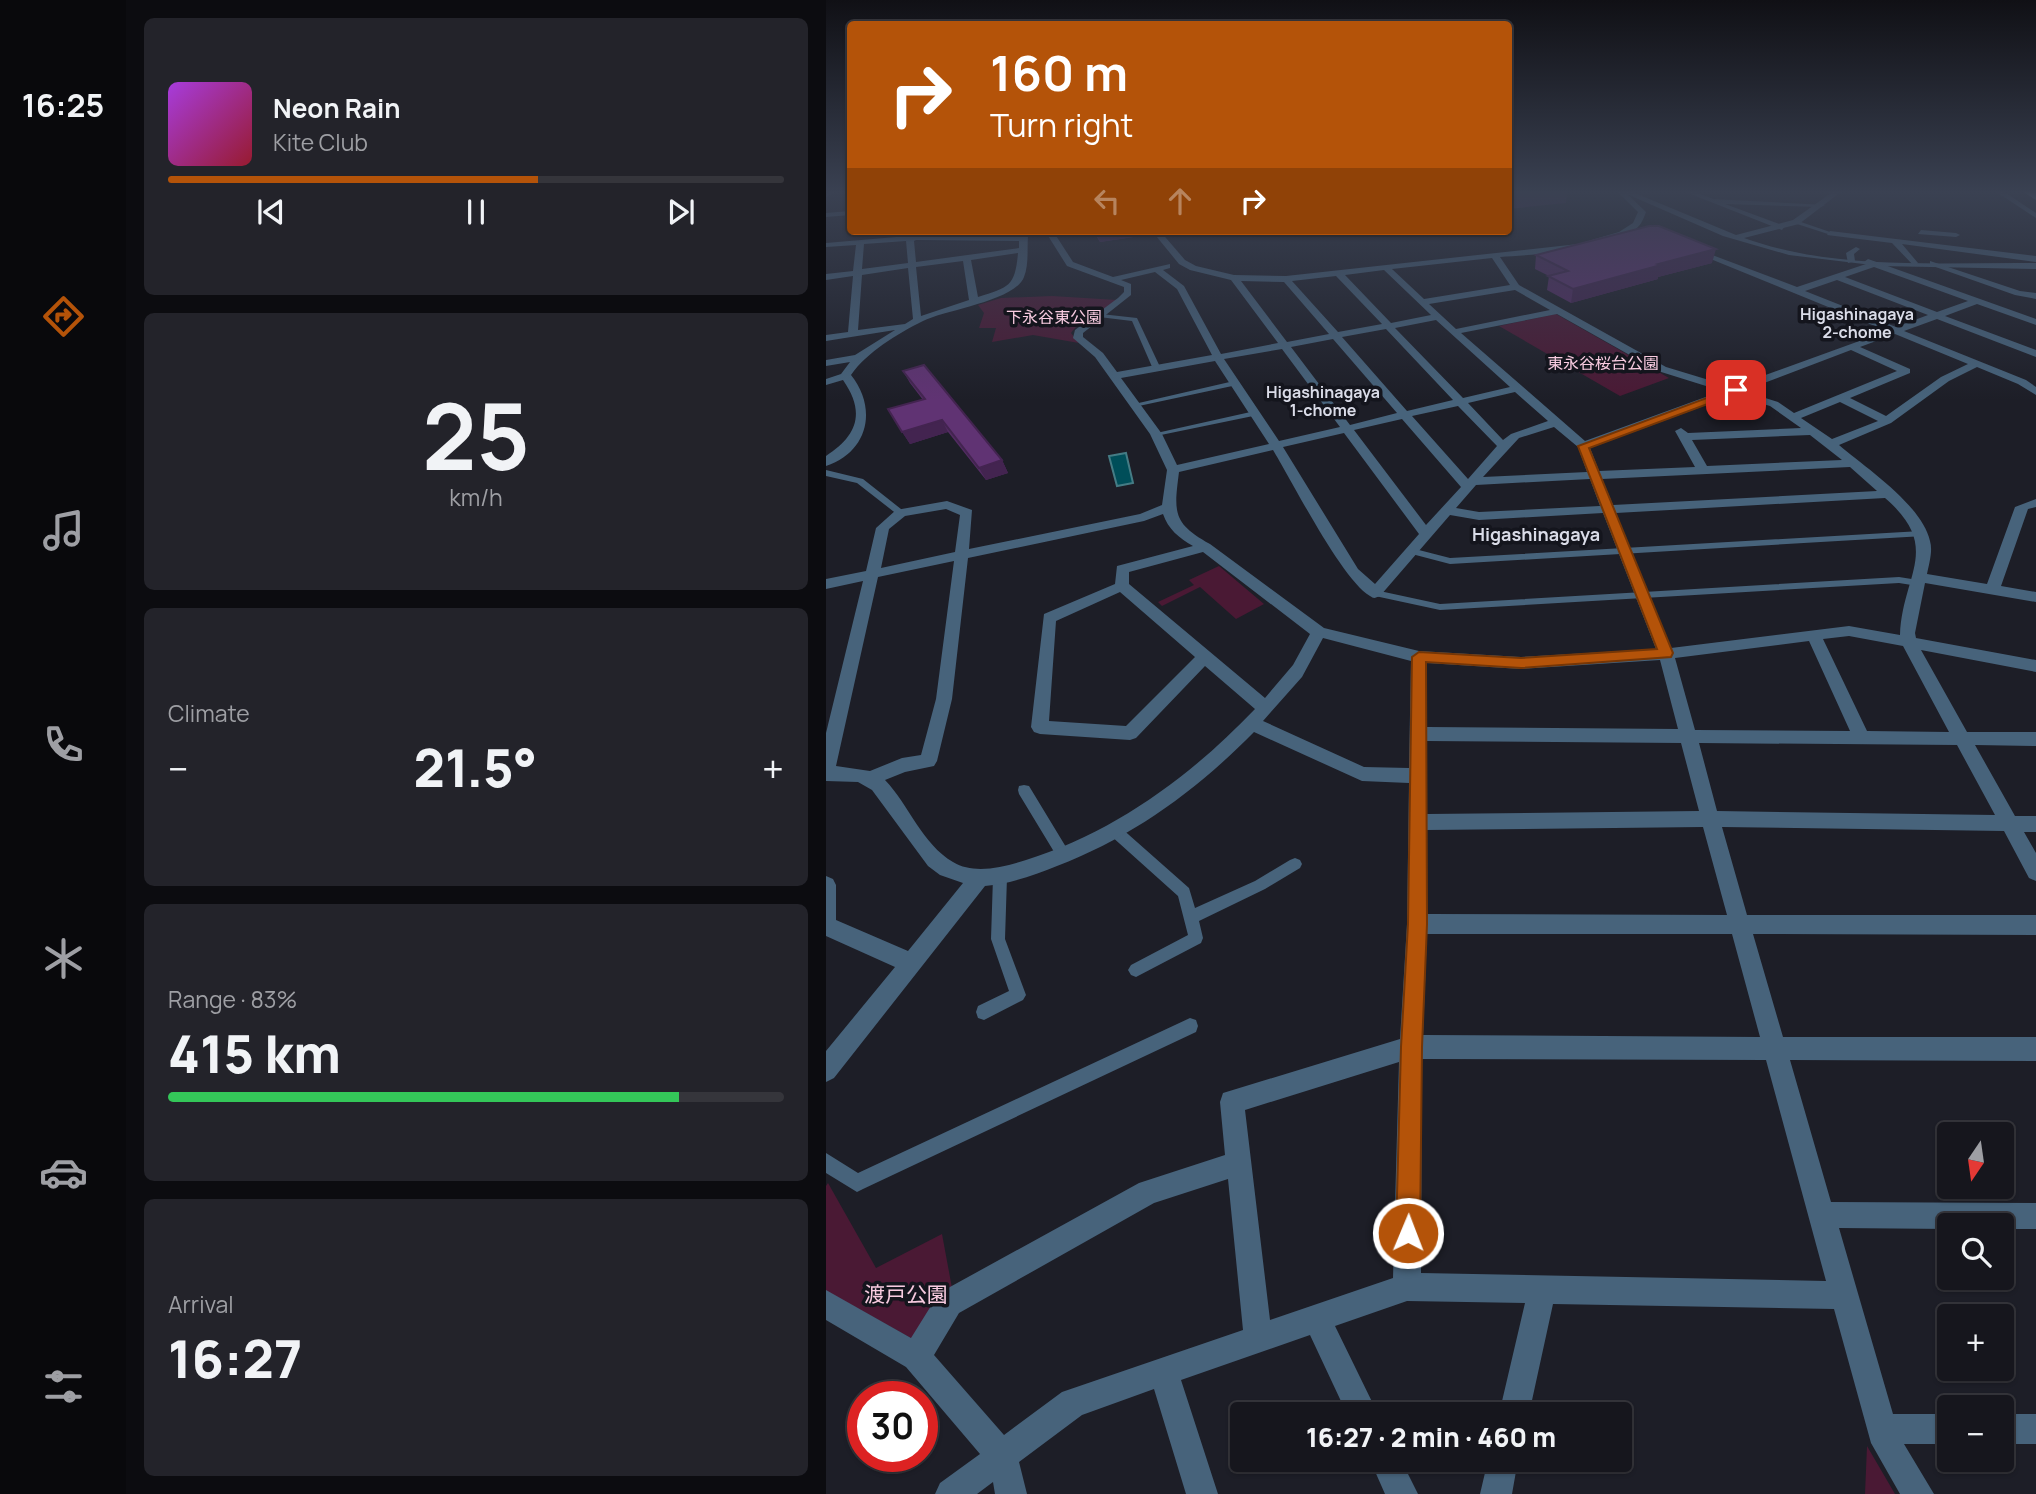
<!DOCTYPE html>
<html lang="en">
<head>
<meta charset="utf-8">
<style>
  :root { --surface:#16161d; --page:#23232a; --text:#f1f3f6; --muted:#9e9fa4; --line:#35353b; --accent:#b45309 }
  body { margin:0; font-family:Manrope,"Noto Sans JP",sans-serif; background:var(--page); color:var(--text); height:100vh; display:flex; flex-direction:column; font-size:26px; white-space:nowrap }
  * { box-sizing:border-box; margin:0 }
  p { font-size:23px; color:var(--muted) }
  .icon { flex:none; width:38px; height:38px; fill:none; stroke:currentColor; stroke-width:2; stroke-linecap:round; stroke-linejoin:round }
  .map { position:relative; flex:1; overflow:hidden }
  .details { display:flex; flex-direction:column; gap:18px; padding:18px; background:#0c0c10; width:700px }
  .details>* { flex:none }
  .top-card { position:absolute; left:21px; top:21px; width:665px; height:214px; border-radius:7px; box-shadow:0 2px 5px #0004,0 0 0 2px var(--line); background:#b45309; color:#fff; overflow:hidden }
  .needle { width:46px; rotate:193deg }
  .fabs { position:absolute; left:1111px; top:1122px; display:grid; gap:14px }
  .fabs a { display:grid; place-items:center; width:77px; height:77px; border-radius:7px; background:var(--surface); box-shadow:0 2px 5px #0004,0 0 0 2px var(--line); font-size:35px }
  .speed { position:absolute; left:21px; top:1381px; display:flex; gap:14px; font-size:35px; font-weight:700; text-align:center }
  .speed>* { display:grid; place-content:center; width:91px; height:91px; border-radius:50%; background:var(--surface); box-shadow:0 2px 5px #0004,0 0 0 2px var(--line); line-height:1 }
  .speed .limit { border:10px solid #d22; background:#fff; color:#111 }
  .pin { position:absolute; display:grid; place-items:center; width:60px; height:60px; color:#fff; margin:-30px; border-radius:14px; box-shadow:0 4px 10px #0006 }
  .me { position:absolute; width:77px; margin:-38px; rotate:1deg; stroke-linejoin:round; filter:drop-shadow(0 0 5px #0008) }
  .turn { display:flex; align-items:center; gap:24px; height:147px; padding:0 28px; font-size:32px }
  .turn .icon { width:91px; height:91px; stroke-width:2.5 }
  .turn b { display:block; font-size:49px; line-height:60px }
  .lanes { display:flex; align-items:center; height:66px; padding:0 28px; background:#0003; justify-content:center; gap:35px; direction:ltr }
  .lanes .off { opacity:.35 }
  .big { font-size:52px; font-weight:800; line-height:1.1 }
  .details .tile { flex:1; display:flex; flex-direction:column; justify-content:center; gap:10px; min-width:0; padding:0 24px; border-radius:10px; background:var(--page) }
  .details .dial { align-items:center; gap:0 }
  .dial b { font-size:91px; line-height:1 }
  .song { display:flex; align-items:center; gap:21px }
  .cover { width:84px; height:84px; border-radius:10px; background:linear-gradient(135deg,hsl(280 70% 55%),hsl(350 70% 35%)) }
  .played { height:7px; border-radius:4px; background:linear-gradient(90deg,var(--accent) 60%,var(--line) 60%) }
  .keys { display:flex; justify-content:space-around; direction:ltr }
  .heat { display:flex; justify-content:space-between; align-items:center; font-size:38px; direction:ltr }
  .charge { height:10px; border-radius:5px; background:linear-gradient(90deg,#34c759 83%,var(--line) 0) }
  .trip { position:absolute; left:404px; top:1402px; width:402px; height:70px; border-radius:7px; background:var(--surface); box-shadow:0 2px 5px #0004,0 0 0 2px var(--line); font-weight:800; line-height:70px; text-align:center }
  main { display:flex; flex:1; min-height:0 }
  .menu { display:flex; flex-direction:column; width:126px; justify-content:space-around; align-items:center; background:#09090c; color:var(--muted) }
  .menu .icon { width:49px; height:49px }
  .menu .current { color:var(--accent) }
  .menu b { font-size:32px; color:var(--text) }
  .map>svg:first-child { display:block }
  .green { fill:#4a1934 }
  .water { fill:#004e59; stroke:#457c85; stroke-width:2 }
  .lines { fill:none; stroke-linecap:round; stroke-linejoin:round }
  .service { fill:#47637b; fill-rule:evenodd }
  .minor { fill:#47637b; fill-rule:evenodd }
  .tertiary { fill:#47637b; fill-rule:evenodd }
  .motorway { fill:#89c1f2; fill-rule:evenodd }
  .wall { fill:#532c63 }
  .shaded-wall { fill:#432450 }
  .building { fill:#603373; stroke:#432450; stroke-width:2 }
  .route { fill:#b45309; stroke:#753606; stroke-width:2 }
  .labels { text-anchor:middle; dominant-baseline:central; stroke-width:7; stroke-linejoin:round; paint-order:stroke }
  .far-neighbourhood-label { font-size:16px; font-weight:bold; fill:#dadce8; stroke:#14151d }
  .far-park-label { font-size:16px; fill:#f8cbe0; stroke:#14151d }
  .far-quarter-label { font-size:18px; font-weight:bold; fill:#dadce8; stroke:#14151d }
  .near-park-label { font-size:21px; fill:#f8cbe0; stroke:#14151d }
</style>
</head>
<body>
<main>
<nav class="menu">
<b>16:25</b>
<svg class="icon current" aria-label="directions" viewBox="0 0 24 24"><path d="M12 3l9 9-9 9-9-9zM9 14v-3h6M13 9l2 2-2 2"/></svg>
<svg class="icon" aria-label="music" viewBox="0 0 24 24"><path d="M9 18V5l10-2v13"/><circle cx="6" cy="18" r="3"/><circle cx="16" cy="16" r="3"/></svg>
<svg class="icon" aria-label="phone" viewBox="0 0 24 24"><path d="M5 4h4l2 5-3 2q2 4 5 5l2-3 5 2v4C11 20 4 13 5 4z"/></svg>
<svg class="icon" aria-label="climate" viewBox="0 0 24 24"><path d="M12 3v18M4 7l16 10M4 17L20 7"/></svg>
<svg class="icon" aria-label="car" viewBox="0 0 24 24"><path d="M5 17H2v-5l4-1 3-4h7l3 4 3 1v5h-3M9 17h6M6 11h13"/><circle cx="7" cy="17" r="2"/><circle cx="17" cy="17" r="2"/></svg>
<svg class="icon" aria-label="filters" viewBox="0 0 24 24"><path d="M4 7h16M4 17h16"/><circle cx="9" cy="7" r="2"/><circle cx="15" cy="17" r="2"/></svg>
</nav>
<section class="details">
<div class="tile">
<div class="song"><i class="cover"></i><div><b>Neon Rain</b><p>Kite Club</p></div></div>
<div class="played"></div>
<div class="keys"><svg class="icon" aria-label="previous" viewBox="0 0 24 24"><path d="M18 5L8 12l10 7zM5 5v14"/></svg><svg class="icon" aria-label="pause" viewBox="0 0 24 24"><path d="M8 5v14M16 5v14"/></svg><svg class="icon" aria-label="next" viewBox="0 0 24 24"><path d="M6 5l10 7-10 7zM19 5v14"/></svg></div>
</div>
<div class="tile dial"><b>25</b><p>km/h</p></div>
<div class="tile"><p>Climate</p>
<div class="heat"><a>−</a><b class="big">21.5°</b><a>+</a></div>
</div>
<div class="tile"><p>Range · 83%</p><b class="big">415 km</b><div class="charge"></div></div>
<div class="tile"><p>Arrival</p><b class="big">16:27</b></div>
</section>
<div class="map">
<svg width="1210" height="1494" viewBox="0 0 1210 1494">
  <rect width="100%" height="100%" fill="#1d1e27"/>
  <path class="green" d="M226,296L291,300C278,313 256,317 245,333L253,343L207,335L166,342L170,328H153L158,313L152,305L175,298Z
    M730,314L843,378L794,396L673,326Z
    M393,566L438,604L410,619L374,587L336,606L332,602L368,585L363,580Z
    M2,1183L50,1268L116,1234L126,1288L92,1342L0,1291V1186Z
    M1041,1446L1069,1494H1039Z"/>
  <path class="water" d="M300,453L307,483L291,486L283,456Z"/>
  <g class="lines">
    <path class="service" d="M968,221H972L1007,233L1002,234L968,223Z
      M275,314L311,318L335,369L334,371L327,369L306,321L273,317L272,316Z
      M408,381H411V385L308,407L304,405Z
      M429,411H432V415L330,436L326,434Z
      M0,470L37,479L80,513L75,516L72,515L31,483L0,476Z
      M1095,531L1098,532V536L624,564L582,553L580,551L585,548L624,558Z
      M1073,577L1092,580L1097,583L1092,586L1073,583L614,610L549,596L544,593L549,590L614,604Z
      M198,785L203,786L243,852L245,856L243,860L238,862L233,860L193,794L192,790L193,786Z
      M289,825L294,827L363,888L369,908L429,881L464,860L469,858L474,860L476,864L474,868L439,889L373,921L377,938L375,943L310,977L305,975L302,970L305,965L362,935L352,896L284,835L282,831L284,827Z
      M174,871L179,873L181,877L179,939L200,995L197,1000L158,1020L152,1018L150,1012L152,1006L183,991L165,939L167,877L169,873Z
      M364,1018L370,1020L372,1026L370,1032L37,1189L31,1192L0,1173V1153L32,1173Z"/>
    <path class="minor" d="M2,191H11L0,197Z
      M791,191H798L820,212C818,217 816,223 812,227C785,253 710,254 674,257L693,285L840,367L906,387L1061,331L865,251V247L971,287L1040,264L1038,262L1042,259L1210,319V325L1151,304L1119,316L1210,350V357L1111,319L1078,331L1200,380L1210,387V395L1192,384L1151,367L1123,381L1065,423L1013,445C1040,468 1096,505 1104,541C1107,551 1103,564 1101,574L1161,584L1189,507L1210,499V507L1202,509L1175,586L1210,592V602L1099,583L1089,633L1090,638L1210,660V672L1095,650L1141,732H1210V746L1149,745L1189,816H1210V832H1198L1210,853V881L1203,878L1178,831L896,827L921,915H1210V935L927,934L957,1037H1210V1061L964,1060L1005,1202L1210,1203V1229H1176V1225H1124V1229L1013,1228L1067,1414H1124V1444H1078L1108,1494H1074L1045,1443L1008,1309L727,1304L703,1414H673L699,1303L581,1301L509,1326L552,1414H521L484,1335L355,1380L392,1494H360L328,1389L256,1415L193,1462L201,1494H169L167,1482L151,1494H109L114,1483L154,1454L80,1367L0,1320V1290L85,1338L113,1293L313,1183L399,1155L394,1102L397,1093L574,1039L581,924L583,783L536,781L428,732C371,790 307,837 231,866C208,875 184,884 159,886L8,1078L0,1082V1051L69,967L0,936V876L7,879L10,885V920L82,951L137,883L114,875L102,866L46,790L32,782L0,781V733L37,581L0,589V579L40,571L50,528L70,510L121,501L146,510L143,549L314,514L336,505L341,470L324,434L269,357L247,338L249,330L292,298L298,292V287L241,266L219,231H227L247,262L287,277L344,264V268L337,270L358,286L395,354L452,343L405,280L364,270L353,264L326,231H334L359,260L370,266L408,275L460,276L752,244L793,232L807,223L812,212ZM666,258L684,285L598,299L566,269ZM1048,267L1142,301L1111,312L1019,277ZM558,270L605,315L565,323L519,275ZM329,272L351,289L386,355L291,372L277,353L257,337V333L305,295V284L295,280ZM510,276L556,324L512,332L466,281ZM1011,280L1102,315L1070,327L979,291ZM415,281L458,282L503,334L461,342ZM689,290L724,310L630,329L603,304ZM731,314L832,371L896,391L759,441L635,333ZM610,320L684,387L637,398L569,328ZM560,329L627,400L581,411L516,337ZM1069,334L1142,364L1115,377L1060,416L1024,398L1084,373V369L1034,347ZM507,339L571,413L524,425L465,347ZM456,349L514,427L453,441L398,359ZM1025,350L1071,371L968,413L952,402L917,391ZM389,361L443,444L351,465L336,434L295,378ZM689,392L722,421L685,434L677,440L642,403ZM907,395L944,406L975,428L862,433L855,428L849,431L869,467L773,471L764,448ZM1014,402L1052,421L1006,439L975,418ZM632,406L671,446L642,479L586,416ZM576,419L635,487L600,525L528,430ZM728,427L752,447L761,472L657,477L693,438ZM518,433L593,534L549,584L532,569L457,447ZM984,435L1016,460L881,466L866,440ZM447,450C466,481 516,580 544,596C548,599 549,598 554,596L624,515L653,520L777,513L830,649L695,657L593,651L498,628L384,544C346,523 348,512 353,472ZM1024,467L1051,491L787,505L776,479ZM764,479L774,506L653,512L630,508L650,485ZM1059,498C1117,548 1076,575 1074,635L1023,626L845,648L790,513ZM120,509L134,515L129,552L55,568L63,529L79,516ZM337,514C342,529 353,538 367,546L291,566L289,584L218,614L205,727L208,732L214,734L304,740L310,738L379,666L429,709C365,776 289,832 200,860C178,867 148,875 127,862C96,844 83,805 59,780L79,772L108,766L111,761L126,699L142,558L318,521ZM377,552L484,634L467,665L439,698L303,584V572ZM128,561L110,699L95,755L76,758L44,771L10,766L52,577ZM294,592L369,657L300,726L223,721L230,621ZM1023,636L1077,646L1123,732L1041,731L997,639ZM497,638L585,661L583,768L538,767L437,721L476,677ZM983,641L1024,731L869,730L849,658ZM834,660L852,729L601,727V663L695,669ZM601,741L855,743L873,811L601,814ZM873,743L1131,745L1169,815L891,811ZM877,827L901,915L601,914V830ZM601,934H906L934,1037L597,1035ZM596,1059L940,1060L1000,1281L595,1273ZM573,1062L567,1278L444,1320L419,1110ZM402,1179L417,1330L236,1392L178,1435L108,1355L133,1313L328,1203Z
      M857,191H867L887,199L999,205L995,207L899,204L959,226L956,230Z
      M988,191H1016L1017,192L1013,194Z
      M1169,191H1177L1210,213V218Z
      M1095,230L1130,233L1134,235L1130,237L1092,234Z
      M88,231H96L92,236L194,237L198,231H207L202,236C201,248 203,265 198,277C189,301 119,310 97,321C71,334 41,352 25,375C52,409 42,452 0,466V456C31,436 40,413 17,380L0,385V379L15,374L24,362L0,366V360L29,355L69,330L0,341V335L22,332L27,276L0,280V274L27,271L30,245L0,247V243L82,236ZM80,241L82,263L36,269L38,244ZM88,241L90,240L193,241V248L90,262ZM192,253C189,287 183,287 152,297L145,260ZM137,261L143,300L95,316L90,267ZM82,268L87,319L79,324L32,330L36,275Z
      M1004,231L1210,256V262L1076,244L1092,263L1088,266L1066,243L1001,235Z
      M1030,247L1034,249L1028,254L1029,261L1022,263L1020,253Z
      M1104,261L1194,291L1210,293V299L1189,295L1104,265Z
      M1176,1414H1210V1444H1176Z
      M544,1460H575L592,1494H559Z
      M662,1460H692L686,1494H654Z"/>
    <path class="tertiary" d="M794,191H804L910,235L967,220L1008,191H1016L973,224L918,238C1010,271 1113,262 1210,263V269L1054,266L963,255L897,236Z
      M24,211V215L0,217V213Z"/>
    <path class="motorway" d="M1196,191L1210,193V200Z"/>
  </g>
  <path class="wall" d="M267,231H320L321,235L274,242Z
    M710,255L886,263L832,277V279L745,303L721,290L723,276L709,269Z
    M77,371L176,460L182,473L160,480L122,432L84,444L62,409L97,400L84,383Z"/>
  <path class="shaded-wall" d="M720,191H741L740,203L682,209V195Z
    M270,231H320L321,235L274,242Z
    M890,249L886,263L832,277V279L745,303L747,289L832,264Z
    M116,420L122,432L84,444L76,432Z
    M176,460L182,473L160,480L153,468Z"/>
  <path class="building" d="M682,191H720L682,195Z
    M823,226H833L890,249L832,264L835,265L747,289L722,276L742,271L710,255Z
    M98,365L176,460L153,468L116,420L76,432L62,409L99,399L77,371Z"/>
  <linearGradient id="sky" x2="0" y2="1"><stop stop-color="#101015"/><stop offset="0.48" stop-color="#3a4152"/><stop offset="1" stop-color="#3a4152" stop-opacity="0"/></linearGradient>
  <rect width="1210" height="400" fill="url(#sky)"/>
  <path class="route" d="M910,387L915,390L914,392L763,448L847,653L845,657L695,668L600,662L601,924L596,1047L594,1233L590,1242L582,1245L573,1242L570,1233L575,1047L582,924L586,657L593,652L695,658L831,649L752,446Z"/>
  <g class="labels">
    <g class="far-neighbourhood-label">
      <text x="1031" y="314">Higashinagaya<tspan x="1031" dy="18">2-chome</tspan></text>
      <text x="497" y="392">Higashinagaya<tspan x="497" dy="18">1-chome</tspan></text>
    </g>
    <g class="far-park-label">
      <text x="228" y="317">下永谷東公園</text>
      <text x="777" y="363">東永谷桜台公園</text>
    </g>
    <g class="far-quarter-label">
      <text x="710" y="534">Higashinagaya</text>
    </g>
    <g class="near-park-label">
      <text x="80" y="1294">渡戸公園</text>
    </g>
  </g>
</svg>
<div class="fabs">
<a><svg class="needle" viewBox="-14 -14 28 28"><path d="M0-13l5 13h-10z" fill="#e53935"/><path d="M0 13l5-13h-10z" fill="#9e9fa4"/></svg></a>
<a><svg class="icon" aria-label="search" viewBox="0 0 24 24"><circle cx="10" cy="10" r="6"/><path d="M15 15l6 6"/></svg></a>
<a>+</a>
<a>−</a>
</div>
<div class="speed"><div class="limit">30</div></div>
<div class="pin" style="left:910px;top:390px;background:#d93025"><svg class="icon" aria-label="arrive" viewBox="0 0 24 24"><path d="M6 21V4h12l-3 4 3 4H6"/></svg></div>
<svg class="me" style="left:582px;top:1233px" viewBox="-20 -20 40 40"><circle r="17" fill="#b45309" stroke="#fff" stroke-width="3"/><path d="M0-11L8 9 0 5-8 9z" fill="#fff"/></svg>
<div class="trip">16:27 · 2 min · 460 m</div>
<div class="top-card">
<div class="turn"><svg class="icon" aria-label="right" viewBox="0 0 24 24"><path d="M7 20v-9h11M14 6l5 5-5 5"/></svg><div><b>160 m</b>Turn right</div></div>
<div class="lanes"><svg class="icon off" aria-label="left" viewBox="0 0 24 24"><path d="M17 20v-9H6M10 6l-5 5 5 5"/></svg><svg class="icon off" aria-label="ahead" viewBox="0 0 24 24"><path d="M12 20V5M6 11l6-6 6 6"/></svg><svg class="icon" aria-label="right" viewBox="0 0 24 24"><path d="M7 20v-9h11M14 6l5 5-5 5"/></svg></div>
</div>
</div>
</main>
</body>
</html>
